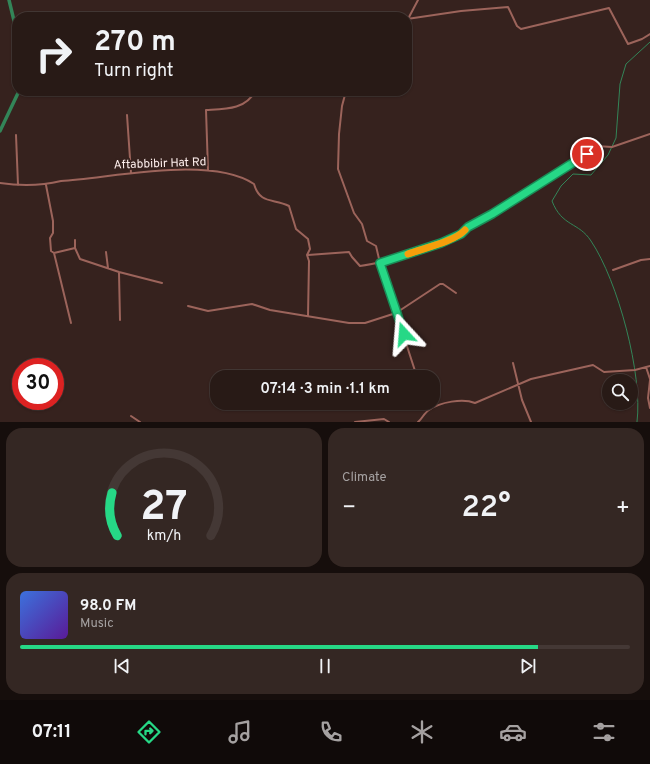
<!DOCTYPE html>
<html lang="en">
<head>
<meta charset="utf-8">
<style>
  :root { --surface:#281a16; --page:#342723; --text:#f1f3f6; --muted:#a5a1a1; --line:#443835; --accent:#26d886 }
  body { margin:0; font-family:Overpass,sans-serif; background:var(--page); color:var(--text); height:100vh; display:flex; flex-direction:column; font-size:15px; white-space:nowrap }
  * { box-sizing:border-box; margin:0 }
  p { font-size:13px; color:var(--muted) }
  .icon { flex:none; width:22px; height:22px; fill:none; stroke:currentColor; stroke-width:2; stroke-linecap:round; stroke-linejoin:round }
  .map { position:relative; height:422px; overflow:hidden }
  .side { display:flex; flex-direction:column; gap:6px; padding:6px; background:#160e0c; flex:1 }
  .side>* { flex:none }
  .guide { position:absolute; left:12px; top:12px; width:400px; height:84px; border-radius:16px; box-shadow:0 1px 3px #0004,0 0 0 1px var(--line); background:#281a16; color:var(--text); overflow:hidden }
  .fabs { position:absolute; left:602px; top:374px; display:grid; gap:8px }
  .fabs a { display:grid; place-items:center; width:36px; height:36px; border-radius:50%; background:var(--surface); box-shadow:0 1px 3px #0004,0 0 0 1px var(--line); font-size:20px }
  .speed { position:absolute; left:12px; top:358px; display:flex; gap:8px; font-size:20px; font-weight:700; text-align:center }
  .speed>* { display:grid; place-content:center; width:52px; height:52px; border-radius:50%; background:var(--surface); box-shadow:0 1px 3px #0004,0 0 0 1px var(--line); line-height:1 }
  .speed .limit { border:6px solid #d22; background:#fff; color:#111 }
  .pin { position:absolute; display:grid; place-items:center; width:34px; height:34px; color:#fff; margin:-17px; border:2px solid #fff; border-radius:50%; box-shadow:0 1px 4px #0007 }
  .me { position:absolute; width:44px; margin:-22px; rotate:341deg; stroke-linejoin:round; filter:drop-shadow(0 0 3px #0008) }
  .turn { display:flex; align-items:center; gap:14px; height:84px; padding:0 16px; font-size:18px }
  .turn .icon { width:52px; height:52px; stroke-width:2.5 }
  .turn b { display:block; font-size:28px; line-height:34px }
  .big { font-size:30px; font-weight:600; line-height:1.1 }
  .side .widget { flex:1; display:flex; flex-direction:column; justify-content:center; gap:6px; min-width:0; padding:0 14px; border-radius:16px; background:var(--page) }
  .side .dial { align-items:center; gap:0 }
  .dial svg { height:104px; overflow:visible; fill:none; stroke:var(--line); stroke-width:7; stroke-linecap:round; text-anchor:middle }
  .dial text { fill:var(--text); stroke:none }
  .song { display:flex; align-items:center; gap:12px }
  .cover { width:48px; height:48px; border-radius:6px; background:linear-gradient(135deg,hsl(220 70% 55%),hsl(270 70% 35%)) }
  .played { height:4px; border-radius:2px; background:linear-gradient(90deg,var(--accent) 85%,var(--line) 85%) }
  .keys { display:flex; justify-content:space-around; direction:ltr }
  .heat { display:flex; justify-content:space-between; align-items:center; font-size:22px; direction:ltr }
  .side .tiles { flex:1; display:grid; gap:6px; grid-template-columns:1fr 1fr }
  .widget:last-child { grid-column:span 2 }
  .trip { position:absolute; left:210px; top:370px; width:230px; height:40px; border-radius:16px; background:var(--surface); box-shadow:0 1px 3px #0004,0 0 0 1px var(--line); font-weight:600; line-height:40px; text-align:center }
  .tab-bar { display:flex; height:64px; justify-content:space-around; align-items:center; background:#100a09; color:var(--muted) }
  .tab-bar .icon { width:28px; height:28px }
  .tab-bar .on { color:var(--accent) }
  .tab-bar b { font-size:18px; color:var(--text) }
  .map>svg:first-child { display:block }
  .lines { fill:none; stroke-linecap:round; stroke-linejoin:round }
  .stream { stroke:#338558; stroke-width:1 }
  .river { stroke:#338558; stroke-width:3.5 }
  .street { stroke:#9c645b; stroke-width:2 }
  .route-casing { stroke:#198c57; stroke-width:10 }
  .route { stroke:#26d886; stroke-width:7 }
  .slow { stroke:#f59e0b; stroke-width:7 }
  .labels { text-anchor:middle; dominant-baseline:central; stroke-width:4; stroke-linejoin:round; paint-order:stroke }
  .street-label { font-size:12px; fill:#feefed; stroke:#36221e }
</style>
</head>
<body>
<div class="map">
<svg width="650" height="422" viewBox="0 0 650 422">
  <rect width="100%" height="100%" fill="#36221e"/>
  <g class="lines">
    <path class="stream" d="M637,422C643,375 618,281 591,241C579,222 562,227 552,201L561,186L573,174L591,175L608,155L616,138L620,84L626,64L650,42"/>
    <path class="river" d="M9,0L17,33
      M0,131L19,91"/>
    <path class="street" d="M407,19L461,11L508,7L517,26L521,29L609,8L628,44L642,39L650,34
      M408,19L418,0
      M346,91L342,106L339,134L338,169L354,213L362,224L367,241L376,246L380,263L417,377
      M127,115L131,173
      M16,135L18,185
      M208,170L206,110C224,109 246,110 255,91
      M0,183C21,186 40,186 61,181C112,178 210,155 254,184C260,205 274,198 289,206L296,229L308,239L310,249L307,255L309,261L308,316
      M46,185L53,221V233L50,238L51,251L54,253
      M75,240V248L80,259L119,272L162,283
      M106,252L108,268
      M308,255L349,252L352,257L360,266C382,263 445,246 461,233C484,216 511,201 535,186C556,173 577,161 596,146L612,147L650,134
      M613,270L641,260L650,259
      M119,273L120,320
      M188,306L208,311L252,304L270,310L349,323H365L396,313L440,284H443L456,293
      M71,323L54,253L75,248
      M513,363L522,400L531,422
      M646,367L650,379
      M650,380L648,398L650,408
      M425,403L428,410
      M131,416L140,422
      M355,422L384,419L389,422
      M418,422C422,419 424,413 429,410C440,402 463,398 475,403L531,379L593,365L604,372L635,370L650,366"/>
  </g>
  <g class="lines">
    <g class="route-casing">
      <path id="route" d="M404,334L380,263L441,243L461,234L468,227L492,214L587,154"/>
    </g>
    <use href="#route" class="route"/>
    <path class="slow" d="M408,254C424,248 454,242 465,230"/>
  </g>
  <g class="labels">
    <g class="street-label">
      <text transform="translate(160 164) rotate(-2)">Aftabbibir Hat Rd</text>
    </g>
  </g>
</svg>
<div class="fabs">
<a><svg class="icon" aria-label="search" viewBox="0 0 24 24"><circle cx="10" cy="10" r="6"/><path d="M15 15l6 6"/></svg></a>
</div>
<div class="speed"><div class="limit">30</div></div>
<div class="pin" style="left:587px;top:154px;background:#d93025"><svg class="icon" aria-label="arrive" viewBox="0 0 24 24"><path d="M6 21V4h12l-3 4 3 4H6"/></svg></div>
<svg class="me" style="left:404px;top:334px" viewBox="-20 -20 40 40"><path d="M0-17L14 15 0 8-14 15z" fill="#26d886" stroke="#fff" stroke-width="4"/></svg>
<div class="trip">07:14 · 3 min · 1.1 km</div>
<div class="guide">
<div class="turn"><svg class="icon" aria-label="right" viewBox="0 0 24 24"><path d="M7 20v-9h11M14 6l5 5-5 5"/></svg><div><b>270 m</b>Turn right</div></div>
</div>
</div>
<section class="side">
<div class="tiles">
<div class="widget dial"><svg viewBox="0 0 100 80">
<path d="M14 69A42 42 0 1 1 86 69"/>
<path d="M14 69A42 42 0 0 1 10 36" stroke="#26d886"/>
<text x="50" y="56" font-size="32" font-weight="700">27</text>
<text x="50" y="72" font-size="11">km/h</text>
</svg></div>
<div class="widget"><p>Climate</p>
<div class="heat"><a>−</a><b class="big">22°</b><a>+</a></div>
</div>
<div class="widget">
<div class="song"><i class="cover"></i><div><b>98.0 FM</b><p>Music</p></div></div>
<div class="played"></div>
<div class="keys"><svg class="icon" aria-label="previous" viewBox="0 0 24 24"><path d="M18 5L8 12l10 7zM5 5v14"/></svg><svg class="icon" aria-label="pause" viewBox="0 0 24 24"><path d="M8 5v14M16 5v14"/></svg><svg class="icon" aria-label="next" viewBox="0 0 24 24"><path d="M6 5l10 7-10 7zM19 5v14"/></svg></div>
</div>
</div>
</section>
<nav class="tab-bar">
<b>07:11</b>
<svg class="icon on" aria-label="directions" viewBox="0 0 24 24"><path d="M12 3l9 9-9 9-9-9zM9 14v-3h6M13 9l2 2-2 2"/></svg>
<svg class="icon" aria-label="music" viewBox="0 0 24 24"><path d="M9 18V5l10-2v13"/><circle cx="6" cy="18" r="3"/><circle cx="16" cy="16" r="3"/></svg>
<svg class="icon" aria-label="phone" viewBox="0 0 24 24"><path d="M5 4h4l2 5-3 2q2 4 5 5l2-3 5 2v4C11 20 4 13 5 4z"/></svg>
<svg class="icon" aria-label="climate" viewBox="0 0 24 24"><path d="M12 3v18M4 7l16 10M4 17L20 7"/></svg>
<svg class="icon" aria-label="car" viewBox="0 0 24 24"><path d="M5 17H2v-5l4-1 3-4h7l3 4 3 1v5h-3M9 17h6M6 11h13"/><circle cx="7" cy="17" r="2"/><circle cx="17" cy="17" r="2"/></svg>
<svg class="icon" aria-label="filters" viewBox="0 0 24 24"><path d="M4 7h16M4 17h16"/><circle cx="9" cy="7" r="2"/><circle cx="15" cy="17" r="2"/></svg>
</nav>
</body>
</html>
